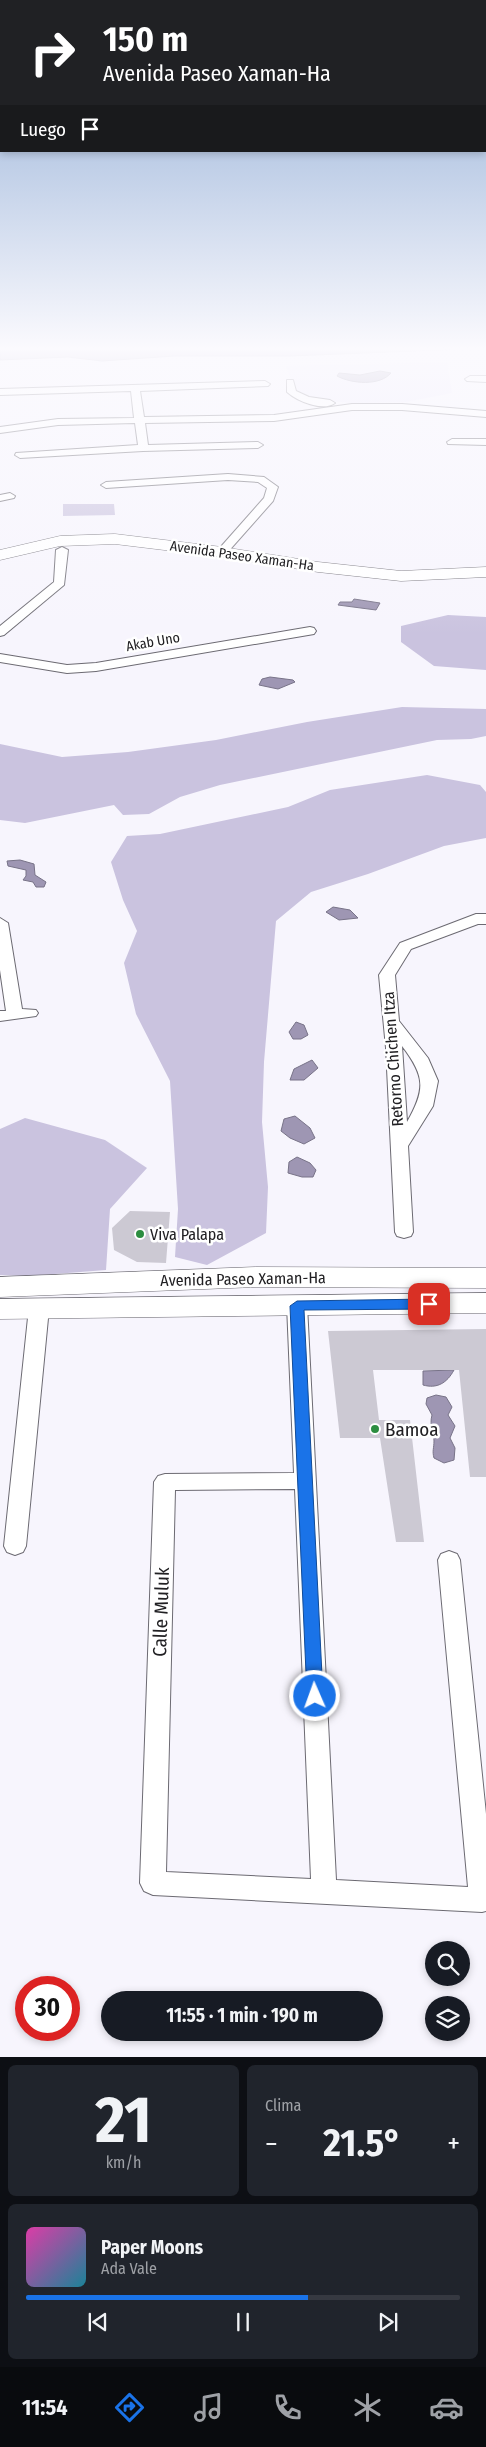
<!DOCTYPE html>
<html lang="es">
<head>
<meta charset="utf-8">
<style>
  :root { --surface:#171b24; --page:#20242c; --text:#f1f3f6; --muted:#9ea1a6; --line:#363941; --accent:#1a73e8 }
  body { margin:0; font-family:"Fira Sans Condensed",sans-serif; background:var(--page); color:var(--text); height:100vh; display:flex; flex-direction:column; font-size:19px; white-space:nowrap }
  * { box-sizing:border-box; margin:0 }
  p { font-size:16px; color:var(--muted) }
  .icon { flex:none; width:28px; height:28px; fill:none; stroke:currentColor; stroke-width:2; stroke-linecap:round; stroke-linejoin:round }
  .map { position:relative; height:2057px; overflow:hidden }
  .panel { display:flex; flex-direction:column; gap:8px; padding:8px; background:#0d0f14; flex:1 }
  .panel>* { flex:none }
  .top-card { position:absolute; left:0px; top:0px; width:486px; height:152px; box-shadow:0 2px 8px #0003; background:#202124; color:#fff; overflow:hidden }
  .controls { position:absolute; left:425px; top:1941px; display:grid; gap:10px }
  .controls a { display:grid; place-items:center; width:45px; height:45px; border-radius:50%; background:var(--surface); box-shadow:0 2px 8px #0003; font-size:25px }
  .speed { position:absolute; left:15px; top:1976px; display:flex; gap:10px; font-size:25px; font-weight:700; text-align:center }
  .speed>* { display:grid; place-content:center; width:65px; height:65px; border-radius:50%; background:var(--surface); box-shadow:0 2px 8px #0003; line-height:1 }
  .speed .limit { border:8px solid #d22; background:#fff; color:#111 }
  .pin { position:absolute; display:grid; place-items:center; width:42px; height:42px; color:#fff; margin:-21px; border-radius:10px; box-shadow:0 2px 8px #0006 }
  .me { position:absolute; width:55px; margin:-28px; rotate:358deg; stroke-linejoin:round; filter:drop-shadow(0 0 4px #0008) }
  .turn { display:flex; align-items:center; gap:18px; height:105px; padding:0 20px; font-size:22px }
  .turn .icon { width:65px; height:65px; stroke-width:2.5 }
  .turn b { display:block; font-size:35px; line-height:42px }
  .then { display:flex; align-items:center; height:48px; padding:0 20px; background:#0003; gap:10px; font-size:19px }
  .big { font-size:38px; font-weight:700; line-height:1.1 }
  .panel .tile { flex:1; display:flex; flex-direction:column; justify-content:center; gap:8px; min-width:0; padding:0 18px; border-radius:8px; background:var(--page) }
  .panel .dial { align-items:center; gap:0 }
  .dial b { font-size:65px; line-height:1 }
  .song { display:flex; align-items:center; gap:15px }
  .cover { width:60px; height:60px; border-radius:8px; background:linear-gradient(135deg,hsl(320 70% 55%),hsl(190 70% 35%)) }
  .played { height:5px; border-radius:2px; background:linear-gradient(90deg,var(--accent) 65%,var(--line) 65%) }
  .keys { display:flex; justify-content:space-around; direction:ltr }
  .heat { display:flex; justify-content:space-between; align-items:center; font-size:28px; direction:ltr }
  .panel .tiles { flex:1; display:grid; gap:8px; grid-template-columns:1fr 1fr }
  .tile:last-child { grid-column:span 2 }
  .trip { position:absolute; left:101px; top:1991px; width:282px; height:50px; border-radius:25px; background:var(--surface); box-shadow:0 2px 8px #0003; font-weight:700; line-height:50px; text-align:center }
  .dock { display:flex; height:80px; justify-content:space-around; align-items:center; background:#090b0e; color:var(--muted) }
  .dock .icon { width:35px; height:35px }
  .dock .current { color:var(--accent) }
  .dock b { font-size:22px; color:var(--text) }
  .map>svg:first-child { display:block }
  .built { fill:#eeeafb }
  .green { fill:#cac3df }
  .water { fill:#9e96b3; stroke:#787388 }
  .building { fill:#ccc9d3 }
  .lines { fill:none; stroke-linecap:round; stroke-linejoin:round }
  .minor-casing { stroke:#6c6a72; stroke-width:2 }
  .secondary-casing { stroke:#6c6a72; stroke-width:1 }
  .minor { fill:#fff; fill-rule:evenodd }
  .secondary { fill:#fff; fill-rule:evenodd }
  .route { fill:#1a73e8; stroke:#114b97 }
  .poi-dot { fill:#2c8d40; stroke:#fff; stroke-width:2 }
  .labels { text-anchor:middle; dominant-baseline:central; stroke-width:5; stroke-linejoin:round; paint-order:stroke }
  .far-street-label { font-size:14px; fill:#212023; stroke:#fff }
  .street-label { font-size:16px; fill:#212023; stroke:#fff }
  .poi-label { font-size:16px; fill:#212023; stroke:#fff; text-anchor:start }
  .near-poi-label { font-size:19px; fill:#212023; stroke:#fff; text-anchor:start }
  .near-street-label { font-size:19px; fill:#212023; stroke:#fff }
</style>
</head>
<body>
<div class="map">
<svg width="486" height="2057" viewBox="0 0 486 2057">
  <rect width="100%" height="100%" fill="#f7f5fd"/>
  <path class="built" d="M447,362L452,393L406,402L351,403L310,399L296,392L286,366Z"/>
  <path class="green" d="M63,504H114L115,515L63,516Z
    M448,615L486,617V670L434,666L401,642V626Z
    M402,707L486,709V736L471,739L437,740L220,785L180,797L149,814L123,815L114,805L25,823L0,820V744L62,757L128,752L216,740L307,722Z
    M427,775L480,785L486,792V838L444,846L368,874L311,892L276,921L264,1062L262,1122L268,1187L266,1233L207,1265L175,1257L178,1209L170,1081L136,1014L124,963L137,931L123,900L111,862L127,836L160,834L288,807L330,790Z
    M25,1118L105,1140L147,1168L110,1209L106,1270L29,1276L0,1275V1129Z"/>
  <path class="water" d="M0,346H486V348L290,356H174L102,361L68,357L0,360Z
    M380,371L391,373C380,386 352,384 337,376L339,373L360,375Z
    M354,599L380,603L376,610L338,605L340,602H352Z
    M270,677L293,680L295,682L278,689L259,685L262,679Z
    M20,860L34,864L35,875L46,882L44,887H36L33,882L23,880L26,876V870L8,866L7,861Z
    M333,907L350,910L358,918L339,920L326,912Z
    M296,1022L304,1025L308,1035L301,1039H293L289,1032Z
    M312,1060L318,1068L304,1080H290L294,1069Z
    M295,1116L310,1128L315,1138L304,1144L290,1138L281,1131L284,1119Z
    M297,1157L310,1163L316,1170L313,1177H302L288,1173L289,1162Z
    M454,1370C447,1383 437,1389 423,1385V1371Z
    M436,1395L446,1397L452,1407L448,1415L455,1426L450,1438L455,1448L454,1460L444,1463L434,1458C432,1451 434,1448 434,1441C434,1431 429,1426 432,1415L426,1404L427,1398Z"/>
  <path class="building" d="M130,1211L170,1212L166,1263L137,1262L114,1250L112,1228Z
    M486,1329V1477H470L459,1370H373L379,1420H410L424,1542H396L380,1438H340L328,1331Z"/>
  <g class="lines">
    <g class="minor-casing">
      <path id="minor" d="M470,376H486V382L467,381L465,379Z
        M287,380H293L296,391L309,397L330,400L335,403C323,412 297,401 287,392Z
        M265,381L270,384L268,386L140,391L144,417L274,415L352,404H402L486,411V417L402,410H352L274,421L145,423L148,445L258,442L263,445L258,448L143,451L20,458L15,455L16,453L138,445L135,423L58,425L0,433V427L58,419L134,418L131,391L0,395V389Z
        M452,439H486V445L448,444L447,442Z
        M228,474L264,477L278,487L273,501L226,554L222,555L216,552L218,550L264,498L267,488L258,482L228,480L106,488L101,485L106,482Z
        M10,493L15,496L14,498L0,501V495Z
        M62,547L68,550L64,585L4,635L0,636V626L54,582L56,550Z
        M310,627L314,628L316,631L314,634L96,671L67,673L0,662V654L67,665L96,663Z
        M476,914H486V924H478L411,949L395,975L399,1021L428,1058L438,1081L433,1106L408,1146L413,1232L411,1236L404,1238L397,1236L395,1232L386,1048L379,975L400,943ZM402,1046C425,1076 426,1089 407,1122Z
        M0,918L8,923L22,1009L36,1010L38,1013L36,1016L0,1021V1011H6L0,970Z
        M297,1298L304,1300L307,1305L336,1880L468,1887L438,1560L441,1554L449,1551L457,1554L460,1560L486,1814V1911L482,1912L153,1895L144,1891L140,1883L154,1482L158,1476L165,1474L294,1473L287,1305L290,1300ZM295,1489L311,1879L166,1872L175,1490Z
        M39,1301L46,1303L49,1308L26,1546L23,1552L15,1555L7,1552L4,1546L29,1308L32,1303Z"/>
    </g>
    <g class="secondary-casing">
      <path id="secondary" d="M115,534L222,547L318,562L401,571L486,567V577L401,581L318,572L222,557L115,544L60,546L0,560V550L60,536Z
        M256,1267L486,1268V1288L256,1287L0,1297V1277Z
        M486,1293V1313L0,1319V1299Z"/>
    </g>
    <use href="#minor" class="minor"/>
    <use href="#secondary" class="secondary"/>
  </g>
  <linearGradient id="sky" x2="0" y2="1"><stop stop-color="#8aa8d3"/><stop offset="0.55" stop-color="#fbfafe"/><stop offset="1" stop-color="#fbfafe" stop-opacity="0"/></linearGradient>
  <rect width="486" height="634" fill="url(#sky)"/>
  <path class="route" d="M429,1299L436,1304L429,1309L304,1310L323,1696L321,1701L315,1703L309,1701L307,1696L290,1306L297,1301Z"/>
  <g class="poi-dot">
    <circle cx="140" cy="1234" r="5"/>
    <circle cx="375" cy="1429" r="5"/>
  </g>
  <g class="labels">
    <g class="far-street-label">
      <text transform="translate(242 556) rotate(8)">Avenida Paseo Xaman-Ha</text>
      <text transform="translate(153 642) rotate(-10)">Akab Uno</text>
    </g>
    <g class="street-label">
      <text transform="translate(393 1059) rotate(-94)">Retorno Chichen Itza</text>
      <text transform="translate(243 1279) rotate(-1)">Avenida Paseo Xaman-Ha</text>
    </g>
    <g class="poi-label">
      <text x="150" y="1234">Viva Palapa</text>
    </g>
    <g class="near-poi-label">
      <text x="385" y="1429">Bamoa</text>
    </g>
    <g class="near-street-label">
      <text transform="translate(161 1612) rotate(-88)">Calle Muluk</text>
    </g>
  </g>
</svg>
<div class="controls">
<a><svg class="icon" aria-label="search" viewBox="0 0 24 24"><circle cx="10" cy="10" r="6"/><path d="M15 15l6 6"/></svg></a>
<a><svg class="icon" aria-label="layers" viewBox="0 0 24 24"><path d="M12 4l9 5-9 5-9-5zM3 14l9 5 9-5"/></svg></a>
</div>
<div class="speed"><div class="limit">30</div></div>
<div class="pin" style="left:429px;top:1304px;background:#d93025"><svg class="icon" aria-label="arrive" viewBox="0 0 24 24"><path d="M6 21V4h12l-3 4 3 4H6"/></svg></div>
<svg class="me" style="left:315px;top:1696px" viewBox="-20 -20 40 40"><circle r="17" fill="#1a73e8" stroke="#fff" stroke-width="3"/><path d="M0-11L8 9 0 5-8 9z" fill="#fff"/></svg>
<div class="trip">11:55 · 1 min · 190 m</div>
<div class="top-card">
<div class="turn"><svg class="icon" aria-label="right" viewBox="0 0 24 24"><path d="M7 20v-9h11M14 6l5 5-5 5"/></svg><div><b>150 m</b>Avenida Paseo Xaman-Ha</div></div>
<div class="then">Luego<svg class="icon" aria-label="arrive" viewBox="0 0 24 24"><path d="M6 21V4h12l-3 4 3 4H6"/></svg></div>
</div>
</div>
<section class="panel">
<div class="tiles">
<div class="tile dial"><b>21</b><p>km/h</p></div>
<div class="tile"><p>Clima</p>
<div class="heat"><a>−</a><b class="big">21.5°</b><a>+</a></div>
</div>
<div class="tile">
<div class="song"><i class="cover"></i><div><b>Paper Moons</b><p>Ada Vale</p></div></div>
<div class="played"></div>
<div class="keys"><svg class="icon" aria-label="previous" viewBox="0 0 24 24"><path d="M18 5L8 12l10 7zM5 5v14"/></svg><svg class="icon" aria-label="pause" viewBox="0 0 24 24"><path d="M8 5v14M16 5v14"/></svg><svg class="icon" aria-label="next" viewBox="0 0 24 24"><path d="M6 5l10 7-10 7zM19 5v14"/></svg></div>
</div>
</div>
</section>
<nav class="dock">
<b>11:54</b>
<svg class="icon current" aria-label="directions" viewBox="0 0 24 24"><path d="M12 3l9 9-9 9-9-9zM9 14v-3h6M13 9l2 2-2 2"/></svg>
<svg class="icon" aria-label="music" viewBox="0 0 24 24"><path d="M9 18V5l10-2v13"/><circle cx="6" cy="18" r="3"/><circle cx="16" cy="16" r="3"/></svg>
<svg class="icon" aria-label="phone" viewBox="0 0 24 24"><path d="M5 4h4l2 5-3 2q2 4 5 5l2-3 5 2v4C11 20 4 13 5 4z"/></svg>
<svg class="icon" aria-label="climate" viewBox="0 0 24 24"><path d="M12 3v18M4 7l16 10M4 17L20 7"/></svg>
<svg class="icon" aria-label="car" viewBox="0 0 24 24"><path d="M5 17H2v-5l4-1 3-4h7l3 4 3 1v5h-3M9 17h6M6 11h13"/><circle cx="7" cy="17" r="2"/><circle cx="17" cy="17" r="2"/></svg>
</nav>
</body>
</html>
